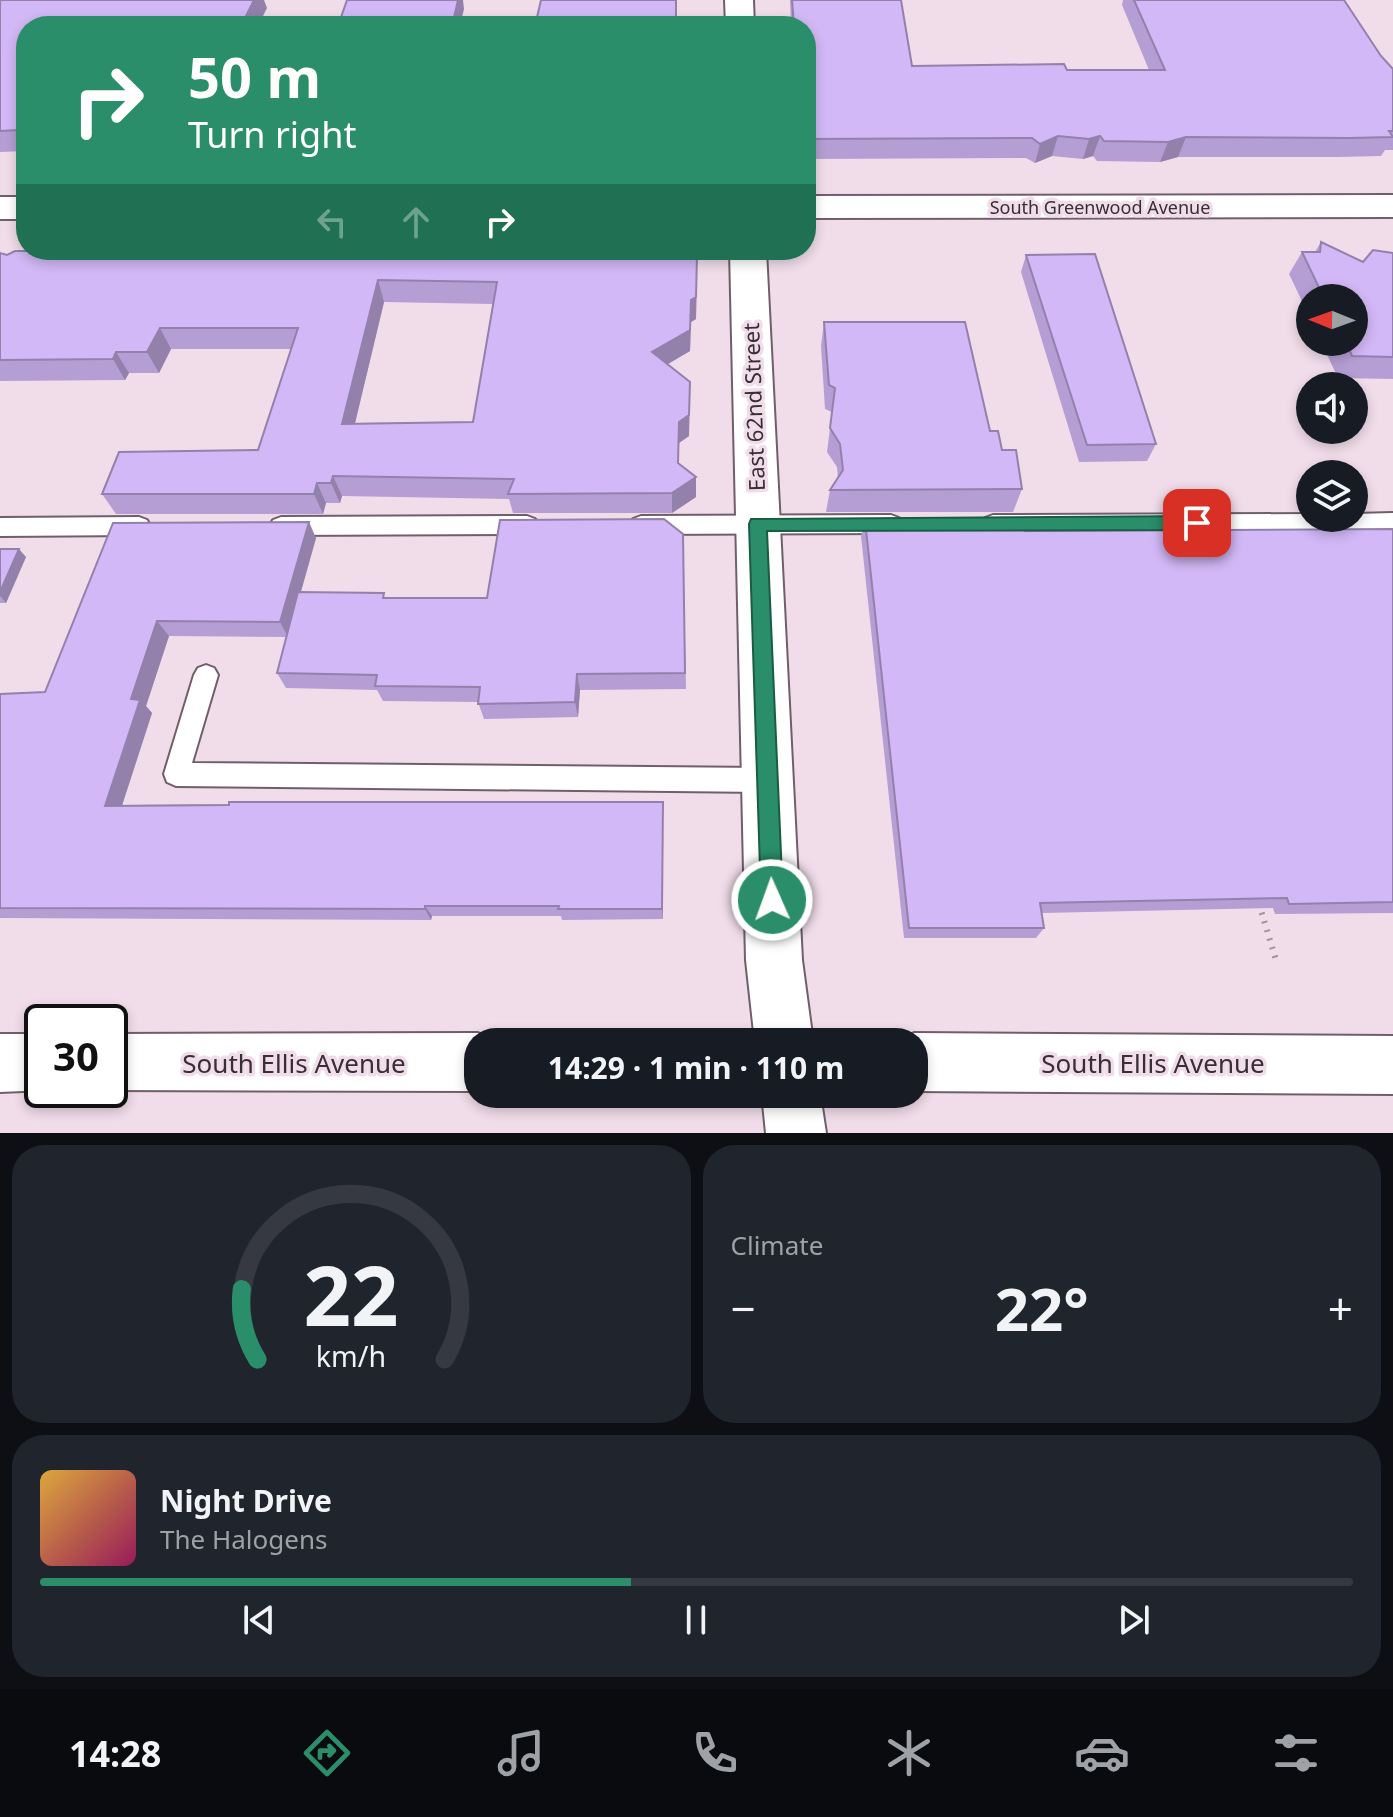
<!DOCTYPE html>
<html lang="en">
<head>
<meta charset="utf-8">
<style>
  :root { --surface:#171b24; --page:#20242c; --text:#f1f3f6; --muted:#9ea1a6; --line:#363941; --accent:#298e69 }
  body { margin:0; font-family:"Noto Sans",sans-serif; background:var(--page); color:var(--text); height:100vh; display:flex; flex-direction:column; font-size:30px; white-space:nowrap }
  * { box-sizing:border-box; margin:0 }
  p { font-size:26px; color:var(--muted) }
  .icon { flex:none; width:44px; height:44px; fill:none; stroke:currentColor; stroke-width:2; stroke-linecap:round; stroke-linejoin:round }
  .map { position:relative; height:1133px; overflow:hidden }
  .side { display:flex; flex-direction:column; gap:12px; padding:12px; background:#0d0f14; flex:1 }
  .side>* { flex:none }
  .hud { position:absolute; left:16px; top:16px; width:800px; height:244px; border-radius:32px; box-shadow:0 4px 12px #0003; background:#298e69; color:#fff; overflow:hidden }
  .needle { width:52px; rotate:271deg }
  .buttons { position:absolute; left:1296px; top:284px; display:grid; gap:16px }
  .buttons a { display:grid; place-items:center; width:72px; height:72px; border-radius:50%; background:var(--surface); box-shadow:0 4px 12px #0003; font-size:40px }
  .speed { position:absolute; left:24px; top:1004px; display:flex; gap:16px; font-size:40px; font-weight:700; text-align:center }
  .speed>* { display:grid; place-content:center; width:104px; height:104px; border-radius:50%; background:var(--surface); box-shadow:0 4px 12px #0003; line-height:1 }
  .speed .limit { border:4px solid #111; border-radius:12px; background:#fff; color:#111 }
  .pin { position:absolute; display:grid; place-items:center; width:68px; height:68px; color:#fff; margin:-34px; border-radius:16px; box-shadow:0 4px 12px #0006 }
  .me { position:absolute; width:88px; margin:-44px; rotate:358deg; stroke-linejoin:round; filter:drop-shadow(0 0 6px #0008) }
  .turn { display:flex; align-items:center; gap:28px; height:168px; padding:0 40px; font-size:36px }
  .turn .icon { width:104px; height:104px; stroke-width:2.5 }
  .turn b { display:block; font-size:56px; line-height:68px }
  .lanes { display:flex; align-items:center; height:76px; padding:0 40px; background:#0003; justify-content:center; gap:40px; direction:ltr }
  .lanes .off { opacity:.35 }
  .big { font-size:60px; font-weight:700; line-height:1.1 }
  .side .card { flex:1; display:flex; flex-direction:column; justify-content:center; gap:12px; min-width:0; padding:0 28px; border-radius:32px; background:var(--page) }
  .side .dial { align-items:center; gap:0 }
  .dial svg { height:208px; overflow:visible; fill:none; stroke:var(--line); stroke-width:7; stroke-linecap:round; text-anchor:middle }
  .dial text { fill:var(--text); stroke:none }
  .song { display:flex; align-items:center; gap:24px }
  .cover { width:96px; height:96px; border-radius:12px; background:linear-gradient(135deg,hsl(40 70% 55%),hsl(330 70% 35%)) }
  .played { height:8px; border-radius:4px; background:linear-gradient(90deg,var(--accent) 45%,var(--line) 45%) }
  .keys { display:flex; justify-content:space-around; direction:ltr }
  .heat { display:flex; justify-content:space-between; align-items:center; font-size:44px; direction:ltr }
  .side .tiles { flex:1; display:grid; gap:12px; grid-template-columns:1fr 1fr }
  .card:last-child { grid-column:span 2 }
  .trip { position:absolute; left:464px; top:1028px; width:464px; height:80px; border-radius:32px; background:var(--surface); box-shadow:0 4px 12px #0003; font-weight:700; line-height:80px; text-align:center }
  .tabs { display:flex; height:128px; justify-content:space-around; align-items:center; background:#090b0e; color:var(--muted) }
  .tabs .icon { width:56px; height:56px }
  .tabs .active { color:var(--accent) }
  .tabs b { font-size:36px; color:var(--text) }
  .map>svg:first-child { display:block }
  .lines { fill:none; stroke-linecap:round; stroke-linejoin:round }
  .service-casing { stroke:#705f6b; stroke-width:4 }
  .minor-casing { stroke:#705f6b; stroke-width:4 }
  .path { stroke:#a2939c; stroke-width:6; stroke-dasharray:2 7; stroke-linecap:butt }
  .service { fill:#fff; fill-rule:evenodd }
  .minor { fill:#fff; fill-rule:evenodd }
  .wall { fill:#b59ed4; fill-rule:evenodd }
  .shaded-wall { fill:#9381ac }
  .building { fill:#d2b8f6; stroke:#9381ac; stroke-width:2; fill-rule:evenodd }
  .route { fill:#298e69; stroke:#1b5c44; stroke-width:2 }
  .labels { text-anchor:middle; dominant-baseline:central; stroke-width:7; stroke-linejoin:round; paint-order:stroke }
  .far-street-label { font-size:18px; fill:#372f34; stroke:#f1ddea }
  .street-label { font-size:22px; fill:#372f34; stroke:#f1ddea }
  .near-street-label { font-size:26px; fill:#372f34; stroke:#f1ddea }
</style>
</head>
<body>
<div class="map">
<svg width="1393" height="1133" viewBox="0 0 1393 1133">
  <rect width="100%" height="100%" fill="#f1ddea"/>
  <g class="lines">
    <g class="service-casing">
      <path id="service" d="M1393,513V531L993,533L985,530L982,524L985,518L993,515L1310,514V518H1354V514Z
        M891,515L899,518L902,524L899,530L891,533L641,534L633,531L630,525L633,519L641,516Z
        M527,516L535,519L538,525L535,531L527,534L281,535L273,532L270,526L273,520L281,517Z
        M139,517L147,520L150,526L147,532L139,535L0,536V518Z
        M206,665L214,668L218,675L192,763L767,768L776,772L780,780L776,788L767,792L176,786L167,782L164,774L194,675L198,668Z"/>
    </g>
    <g class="minor-casing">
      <path id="minor" d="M725,0H753L754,26H726Z
        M1393,195V217L806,218V196Z
        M0,197H26V219H0Z
        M730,250H766L802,960L813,1042H755L746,960Z
        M478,1033L499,1042H478V1091L105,1090H110V1034Z
        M914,1033L1393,1036V1094L914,1091V1042H893Z
        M0,1034H42V1090H47L0,1092Z
        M762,1094H820L826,1133H766Z"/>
    </g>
    <path class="path" d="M1259,904L1276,960"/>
    <use href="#service" class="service"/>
    <use href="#minor" class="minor"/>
  </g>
  <path class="wall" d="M0,0L267,8L26,26V151L0,152Z
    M790,0H901L912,66L1067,70H1149L1122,5L1123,0H1344L1381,56L1393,69V150H1385L1381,156L1338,157H1178L1160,162L1097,161L1093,156L1083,159L1052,156L1035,163L1026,158L806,159V26H791Z
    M1321,242L1363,262L1393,253V379L1338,378L1321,342H1354V298H1310V318L1289,274L1302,252H1315Z
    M31,251L348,254L690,251L697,278L696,319L691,322L690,351L667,364L690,382L689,436L679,443V464L696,477V497L672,513H513L509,499L342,496L340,503H326L323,514H116L102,494L258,450L291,349H171L159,373H129L125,380L0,381V253L7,255ZM384,302L493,304L473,422L355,423Z
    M1026,255L1156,444L1147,461L1079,462L1021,272Z
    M824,322L990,431L1002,450L1022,489L1013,512H826L830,490L838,478L837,467L827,452L832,412L825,409L821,346Z
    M865,520L1025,531L1393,529V913L1275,914L1273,908L1042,913L1044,928L1036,938H904L861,536Z
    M113,523L316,538L301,592L386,598H487L683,534L686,689L580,690L578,717L484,719L478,702L383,701L377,690L286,688L277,673L286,637L169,636L146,706L152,713L122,805L663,802V919L562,920L561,916H432L431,920L0,918V694L45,692Z
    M0,549L26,557L6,603H0Z"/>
  <path class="shaded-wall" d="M254,0H264L267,8L258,26H241Z
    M458,0H463L464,9L460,26H452Z
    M1058,136L1052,156L1035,163L1040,144Z
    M1100,136L1093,156L1083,159L1089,139Z
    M1186,137L1178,157L1160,162L1168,142Z
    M697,256L696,319L691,322L690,351L653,373L652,352L691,300Z
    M378,280L384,302L350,444L342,424Z
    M160,328L171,349L159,373L147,352Z
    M116,352L129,373L125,380L113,359Z
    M690,382L689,436L679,443V483V422Z
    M333,476L342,496L340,503L331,483Z
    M696,477V497L672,513V493Z
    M317,483L326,503L323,514L314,494Z
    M309,522L316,538L288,637L280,622Z
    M19,549L26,557L6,603L0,596V592Z
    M157,621L169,636L146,706L152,713L118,818L105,806L131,699Z
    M577,674L580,690L578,717L575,702Z
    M663,802V919L662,909Z
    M425,906L432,916L431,920L425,909Z"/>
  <path class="building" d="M0,0H254L241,26H26V133H21L18,130L0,131Z
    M347,0H458L452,26H338Z
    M541,0H676V26H535Z
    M792,0H901L912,66L1064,64L1067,70H1165L1134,0H1344L1381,56L1393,69V131H1389L1393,137L1349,138L1186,137L1168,142L1104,141L1100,136L1089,139L1058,136L1040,144L1032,138L806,139V26H794Z
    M1321,242L1363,262L1373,250L1393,253V357L1352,356L1346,342H1354V298H1324L1302,252H1320Z
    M31,250H201L200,252L348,254L349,250H689L697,256L696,297L691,300L690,330L652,352L690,382L689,415L679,422L678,463L696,477L672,493L508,494L514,479L333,476L331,483H317L314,494H102L119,452L258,450L298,328H160L147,352H116L113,359L0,360V253L7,255L15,251H31ZM378,280L497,282L473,422L342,424Z
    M1095,254L1156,444L1087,445L1026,255Z
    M824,322H965L990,431H998L1002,450H1016L1022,489L830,490L843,470L840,444L830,428L835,388L829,385Z
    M664,519L683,534L685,673L577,674L575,702L478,704L480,687L375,686L377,675L277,673L298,592L384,593L383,598H487L500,520Z
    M1023,519L1025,531L1393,529V902L1289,904L1287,898L1040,903L1044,928H909L865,520Z
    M309,522L280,622L157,621L131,699L140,700L105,806L229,805V802H663L662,909H558L559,906H425V909L0,908V694L45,692L113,523Z
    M0,549H19L0,592Z"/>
  <path class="route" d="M1197,516L1206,523L1197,530L767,531L783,900L779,908L772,911L764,908L761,900L749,524L751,519Z"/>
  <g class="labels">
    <g class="far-street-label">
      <text x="1100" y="207">South Greenwood Avenue</text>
    </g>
    <g class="street-label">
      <text transform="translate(753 407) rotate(-92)">East 62nd Street</text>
    </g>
    <g class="near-street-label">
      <text x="294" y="1063">South Ellis Avenue</text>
      <text x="1153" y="1063">South Ellis Avenue</text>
    </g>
  </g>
</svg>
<div class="buttons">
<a><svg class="needle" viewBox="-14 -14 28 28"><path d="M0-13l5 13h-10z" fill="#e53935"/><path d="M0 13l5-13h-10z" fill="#9ea1a6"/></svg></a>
<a><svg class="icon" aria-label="sound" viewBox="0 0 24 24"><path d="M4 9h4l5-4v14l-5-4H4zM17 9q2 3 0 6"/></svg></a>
<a><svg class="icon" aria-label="layers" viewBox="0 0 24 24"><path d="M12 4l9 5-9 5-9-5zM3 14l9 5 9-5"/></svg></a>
</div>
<div class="speed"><div class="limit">30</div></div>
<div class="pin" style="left:1197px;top:523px;background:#d93025"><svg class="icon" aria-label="arrive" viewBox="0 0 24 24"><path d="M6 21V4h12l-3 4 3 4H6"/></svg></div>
<svg class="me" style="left:772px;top:900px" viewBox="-20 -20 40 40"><circle r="17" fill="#298e69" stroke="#fff" stroke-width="3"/><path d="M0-11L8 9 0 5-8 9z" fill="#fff"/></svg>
<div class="trip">14:29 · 1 min · 110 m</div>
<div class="hud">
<div class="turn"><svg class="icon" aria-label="right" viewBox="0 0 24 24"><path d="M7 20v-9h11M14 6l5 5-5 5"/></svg><div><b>50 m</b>Turn right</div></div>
<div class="lanes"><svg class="icon off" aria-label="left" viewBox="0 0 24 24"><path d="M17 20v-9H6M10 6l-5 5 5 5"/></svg><svg class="icon off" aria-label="ahead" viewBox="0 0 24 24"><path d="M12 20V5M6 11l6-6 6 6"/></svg><svg class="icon" aria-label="right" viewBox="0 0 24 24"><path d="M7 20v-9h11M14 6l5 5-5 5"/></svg></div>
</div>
</div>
<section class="side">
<div class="tiles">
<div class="card dial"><svg viewBox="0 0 100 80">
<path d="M14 69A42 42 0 1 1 86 69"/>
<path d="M14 69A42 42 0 0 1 8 42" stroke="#298e69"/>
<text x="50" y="56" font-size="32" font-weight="700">22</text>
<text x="50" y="72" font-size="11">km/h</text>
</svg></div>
<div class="card"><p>Climate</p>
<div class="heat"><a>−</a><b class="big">22°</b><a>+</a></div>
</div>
<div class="card">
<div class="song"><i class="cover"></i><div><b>Night Drive</b><p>The Halogens</p></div></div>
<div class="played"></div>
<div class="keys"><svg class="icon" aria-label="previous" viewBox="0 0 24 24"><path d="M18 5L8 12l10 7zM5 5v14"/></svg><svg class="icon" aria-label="pause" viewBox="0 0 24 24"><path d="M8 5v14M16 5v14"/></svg><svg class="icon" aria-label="next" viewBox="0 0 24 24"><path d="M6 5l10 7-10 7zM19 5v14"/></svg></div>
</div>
</div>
</section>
<nav class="tabs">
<b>14:28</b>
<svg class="icon active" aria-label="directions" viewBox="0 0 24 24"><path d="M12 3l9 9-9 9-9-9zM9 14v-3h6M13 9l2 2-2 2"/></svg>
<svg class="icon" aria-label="music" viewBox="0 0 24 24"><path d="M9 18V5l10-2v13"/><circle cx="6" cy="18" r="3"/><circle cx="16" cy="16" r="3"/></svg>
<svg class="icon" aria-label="phone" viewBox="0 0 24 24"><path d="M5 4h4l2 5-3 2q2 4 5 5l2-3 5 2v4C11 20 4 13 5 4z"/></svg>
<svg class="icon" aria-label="climate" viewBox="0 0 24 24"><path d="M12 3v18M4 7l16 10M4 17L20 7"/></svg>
<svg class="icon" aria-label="car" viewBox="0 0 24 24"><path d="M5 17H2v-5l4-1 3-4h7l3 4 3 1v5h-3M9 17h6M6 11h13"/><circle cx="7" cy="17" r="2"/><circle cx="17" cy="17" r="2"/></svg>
<svg class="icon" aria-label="filters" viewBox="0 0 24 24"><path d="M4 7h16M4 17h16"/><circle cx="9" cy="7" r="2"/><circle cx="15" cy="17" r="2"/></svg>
</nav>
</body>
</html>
